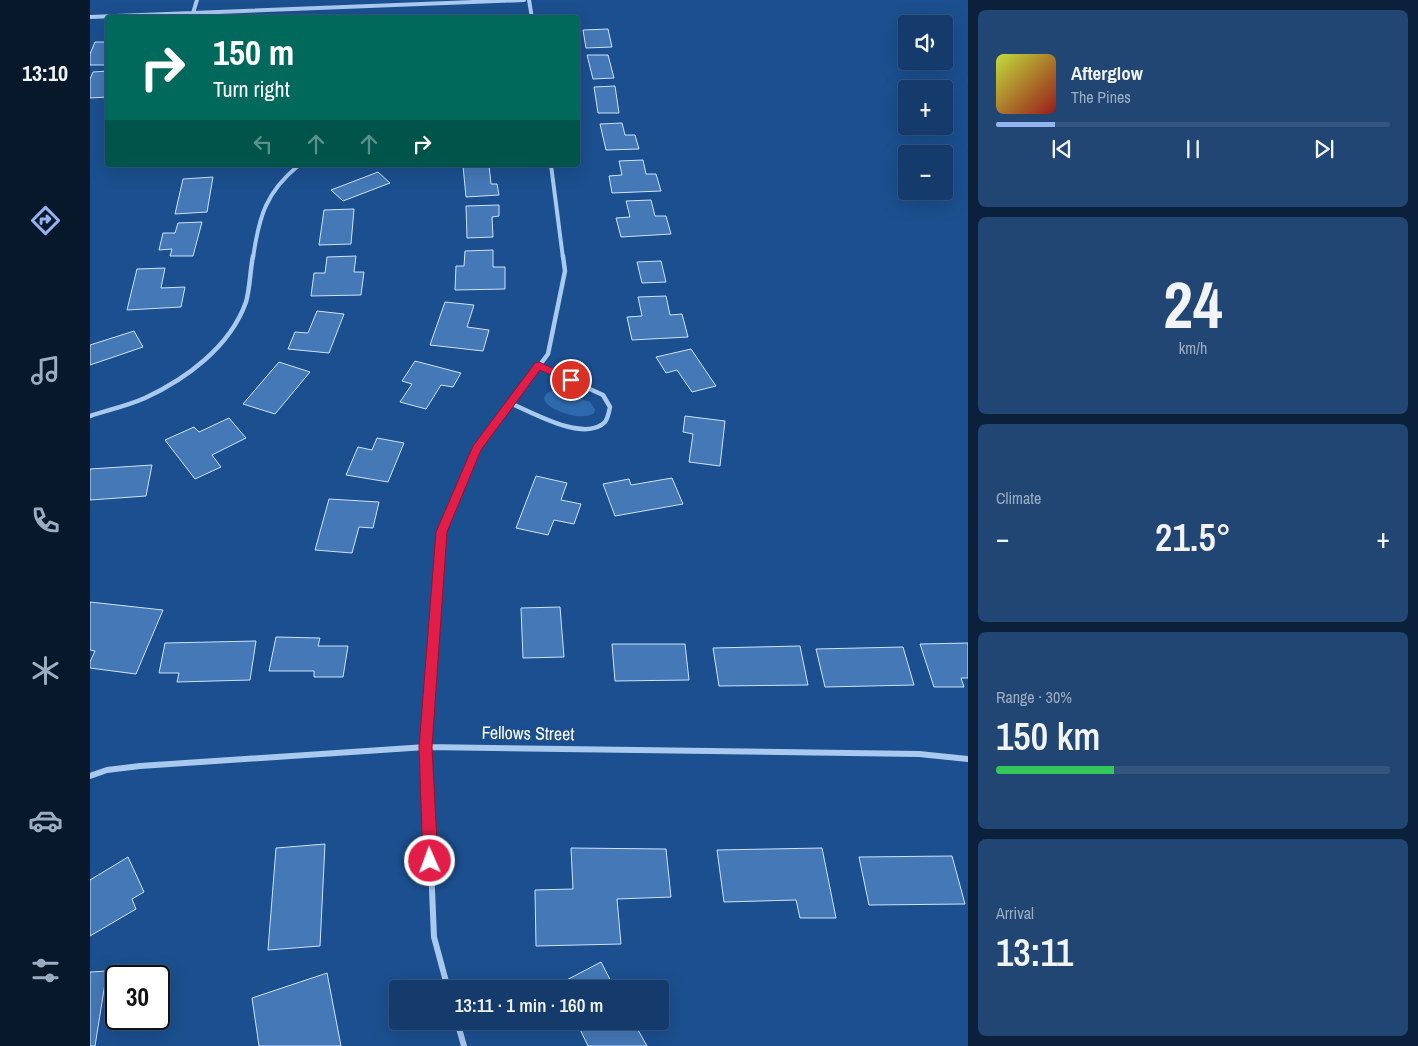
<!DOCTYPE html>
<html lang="en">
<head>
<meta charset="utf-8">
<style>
  :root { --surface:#143b6b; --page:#214673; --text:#f1f3f6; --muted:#9dadc1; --line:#33557e; --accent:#95b2f1 }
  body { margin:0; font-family:"Archivo Narrow",sans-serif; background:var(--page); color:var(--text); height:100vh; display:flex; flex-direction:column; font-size:19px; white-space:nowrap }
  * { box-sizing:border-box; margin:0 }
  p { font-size:16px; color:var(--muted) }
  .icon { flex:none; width:28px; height:28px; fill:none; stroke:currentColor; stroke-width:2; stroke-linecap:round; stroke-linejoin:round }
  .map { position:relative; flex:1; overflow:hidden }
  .side { display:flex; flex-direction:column; gap:10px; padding:10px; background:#0b203b; width:450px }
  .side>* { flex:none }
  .top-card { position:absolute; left:15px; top:15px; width:475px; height:152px; border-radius:5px; box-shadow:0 5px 20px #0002,0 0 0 1px var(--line); background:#00695c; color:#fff; overflow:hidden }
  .buttons { position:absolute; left:808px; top:15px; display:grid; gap:10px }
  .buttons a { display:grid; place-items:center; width:55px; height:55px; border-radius:5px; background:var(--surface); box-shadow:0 5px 20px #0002,0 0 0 1px var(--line); font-size:25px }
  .speed { position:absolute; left:15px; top:965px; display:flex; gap:10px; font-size:25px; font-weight:700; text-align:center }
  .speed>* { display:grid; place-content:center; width:65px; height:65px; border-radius:50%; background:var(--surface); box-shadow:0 5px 20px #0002,0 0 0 1px var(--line); line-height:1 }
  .speed .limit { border:2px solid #111; border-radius:8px; background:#fff; color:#111 }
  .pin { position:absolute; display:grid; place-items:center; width:42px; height:42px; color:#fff; margin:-21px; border:2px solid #fff; border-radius:50%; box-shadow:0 1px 5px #0007 }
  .me { position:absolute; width:55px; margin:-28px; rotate:358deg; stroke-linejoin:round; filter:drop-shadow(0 0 4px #0008) }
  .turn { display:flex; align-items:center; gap:18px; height:105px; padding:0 25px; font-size:22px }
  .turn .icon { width:65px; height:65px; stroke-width:2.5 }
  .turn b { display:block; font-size:35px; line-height:42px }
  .lanes { display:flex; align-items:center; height:48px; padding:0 25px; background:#0003; justify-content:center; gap:25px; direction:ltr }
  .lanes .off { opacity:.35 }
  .big { font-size:38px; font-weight:600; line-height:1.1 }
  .side .tile { flex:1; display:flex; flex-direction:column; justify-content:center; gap:8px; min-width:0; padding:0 18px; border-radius:8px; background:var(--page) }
  .side .dial { align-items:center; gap:0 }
  .dial b { font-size:65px; line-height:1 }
  .song { display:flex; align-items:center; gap:15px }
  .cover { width:60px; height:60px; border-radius:8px; background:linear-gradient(135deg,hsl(70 70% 55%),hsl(0 70% 35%)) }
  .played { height:5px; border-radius:2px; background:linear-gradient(90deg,var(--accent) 15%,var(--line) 15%) }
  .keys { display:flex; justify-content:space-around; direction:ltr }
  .heat { display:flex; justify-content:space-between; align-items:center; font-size:28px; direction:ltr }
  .charge { height:8px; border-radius:4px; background:linear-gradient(90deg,#34c759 30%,var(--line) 0) }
  .trip { position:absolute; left:299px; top:980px; width:280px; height:50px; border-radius:5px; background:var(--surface); box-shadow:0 5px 20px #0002,0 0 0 1px var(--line); font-weight:600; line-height:50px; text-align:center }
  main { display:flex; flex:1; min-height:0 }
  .tab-bar { display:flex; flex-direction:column; width:90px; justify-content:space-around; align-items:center; background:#08182b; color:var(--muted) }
  .tab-bar .icon { width:35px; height:35px }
  .tab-bar .on { color:var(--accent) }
  .tab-bar b { font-size:22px; color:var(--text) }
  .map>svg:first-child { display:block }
  .green { fill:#2e69ad }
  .building { fill:#4478b7; stroke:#cfe3fa }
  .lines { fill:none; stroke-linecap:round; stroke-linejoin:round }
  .minor-far2 { stroke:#a9c9ee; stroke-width:4 }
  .minor-far1 { stroke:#a9c9ee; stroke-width:4.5 }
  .minor { stroke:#a9c9ee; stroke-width:6 }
  .route { fill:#e11d48; stroke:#92132f }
  .labels { text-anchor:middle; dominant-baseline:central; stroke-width:5; stroke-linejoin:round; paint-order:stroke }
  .street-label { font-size:18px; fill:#fff; stroke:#1b4f8f }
</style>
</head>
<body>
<main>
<nav class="tab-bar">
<b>13:10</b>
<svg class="icon on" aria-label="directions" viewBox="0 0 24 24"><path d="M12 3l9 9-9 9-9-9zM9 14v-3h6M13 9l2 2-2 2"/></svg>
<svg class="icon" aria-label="music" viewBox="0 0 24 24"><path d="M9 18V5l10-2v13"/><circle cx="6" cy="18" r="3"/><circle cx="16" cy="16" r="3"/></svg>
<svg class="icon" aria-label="phone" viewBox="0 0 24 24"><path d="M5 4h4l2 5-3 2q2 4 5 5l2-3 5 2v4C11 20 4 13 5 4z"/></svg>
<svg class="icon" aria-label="climate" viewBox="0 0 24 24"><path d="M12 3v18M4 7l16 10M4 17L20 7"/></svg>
<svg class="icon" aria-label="car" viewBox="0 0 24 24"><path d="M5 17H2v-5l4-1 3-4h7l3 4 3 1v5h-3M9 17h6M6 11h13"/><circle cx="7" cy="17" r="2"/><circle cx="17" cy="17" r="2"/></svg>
<svg class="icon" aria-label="filters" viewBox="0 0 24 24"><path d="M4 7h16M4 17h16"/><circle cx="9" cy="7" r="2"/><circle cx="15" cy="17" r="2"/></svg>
</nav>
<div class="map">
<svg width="878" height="1046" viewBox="0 0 878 1046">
  <rect width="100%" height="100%" fill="#1b4f8f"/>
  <path class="green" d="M469,391L500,402L505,409L504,413C493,422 458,411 454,399C456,391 462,390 469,391Z"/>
  <path class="building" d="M518,29L522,47L496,48L493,30Z
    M5,42H18L17,65H0V54Z
    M497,55H518L524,78L503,79Z
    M18,71V97L0,98V79L3,72Z
    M525,86L529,113H508L504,87Z
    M532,123L535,135H545L549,149L516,150L510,124Z
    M553,160L556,174H566L571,191L522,193L519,176L532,175L529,161Z
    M399,165L401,184H407L409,195L376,197L373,166Z
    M288,172L300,183L253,201L241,190Z
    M123,177L117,212L85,214L93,179Z
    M561,200L565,216H576L581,234L531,237L526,218L540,217L536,201Z
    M409,205V216L402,217L403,237L377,238L376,206Z
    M264,209L261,244L229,245L234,210Z
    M112,222L103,256H80L82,249L69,250L73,233H85L88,223Z
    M403,250V267H415V289L365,290L366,266H374L375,251Z
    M266,256L264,272H274L271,295L221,296L224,273H235L237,257Z
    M571,261L576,282L552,283L547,262Z
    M75,268L71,288L95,287L91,307L37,310L47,269Z
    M576,296L580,315L592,314L598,337L542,340L537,317L552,316L548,297Z
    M355,302L384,305L377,327L399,330L393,351L340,345Z
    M227,311L254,314L239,353L198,349L205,332L218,333Z
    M44,331L53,347L0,365V345Z
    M601,349L626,386L602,392L587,370L576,373L566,357Z
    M325,361L371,373L363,387L351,385L336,409L310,402L322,384L312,381Z
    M189,362L220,372L185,414L153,404Z
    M595,416L635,421L630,466L599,462L603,434L593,432Z
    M139,418L156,438L122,455L131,467L105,479L75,440L104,427L109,432Z
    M287,438L314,443L298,482L256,475L268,447L282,450Z
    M62,465L56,496L0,500V469Z
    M446,476L477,483L471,500L491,504L484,524L464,520L458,535L426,528Z
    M582,478L593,504L525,516L513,484L539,479L541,485Z
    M239,499L289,502L283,528L269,527L262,553L225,550Z
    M0,602L73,610L46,674L0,668V662L5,651L0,650Z
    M470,607L474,657L433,658L431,608Z
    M186,637L230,638L228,646H258L253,677H224V671H179Z
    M166,641L160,680L87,682L89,673H69L75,643Z
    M878,643V678H871L874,687H844L830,644Z
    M522,644H595L599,680L525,681Z
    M710,646L718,685L629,686L623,648Z
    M813,647L824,685L735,687L726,649Z
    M235,844L230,946L178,950L186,848Z
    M481,848L576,849L581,897L527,899L531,944L446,946L445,890L483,889Z
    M732,848L746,918H710L706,900L634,902L627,850Z
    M862,856L875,904L779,905L769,857Z
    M38,857L54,892L42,899L46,909L0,936V880Z
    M511,962L525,989H469L467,985Z
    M17,971L5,1046H0V972Z
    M237,973L251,1046H169L162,998Z
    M486,1021H543L557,1046H498Z"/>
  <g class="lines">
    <path class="minor-far2" d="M439,0L442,18
      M103,13L107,0
      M0,17L434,0
      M461,165L473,258
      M163,258C169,216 176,192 209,165"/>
    <path class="minor-far1" d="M420,403C441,412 495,443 515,422C518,418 519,412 520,407L513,395L449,366
      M0,416C18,410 37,406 55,398C96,379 140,347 156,302C160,288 160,271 163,256
      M346,597L351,532L387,449L458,354L475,271L473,256"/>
    <path class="minor" d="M347,596L336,747L344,937L358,989
      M0,776L17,770L50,766L336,747L829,754L878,759
      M367,1021L374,1046"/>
  </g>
  <path class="route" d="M449,362L484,378L486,380L481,384L450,370L391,450L357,532L342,747L348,861L346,866L340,868L335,866L333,861L329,747L346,532L383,446L445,363Z"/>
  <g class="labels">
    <g class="street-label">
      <text transform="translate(438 733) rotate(1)">Fellows Street</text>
    </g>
  </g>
</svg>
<div class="buttons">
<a><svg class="icon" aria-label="sound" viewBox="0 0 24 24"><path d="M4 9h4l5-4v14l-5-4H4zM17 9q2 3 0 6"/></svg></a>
<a>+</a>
<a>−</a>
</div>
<div class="speed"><div class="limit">30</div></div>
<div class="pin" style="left:481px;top:380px;background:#d93025"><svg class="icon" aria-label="arrive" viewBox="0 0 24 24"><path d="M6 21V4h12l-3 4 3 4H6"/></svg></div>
<svg class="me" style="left:340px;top:861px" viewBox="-20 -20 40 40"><circle r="17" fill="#e11d48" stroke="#fff" stroke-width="3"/><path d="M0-11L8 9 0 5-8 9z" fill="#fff"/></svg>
<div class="trip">13:11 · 1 min · 160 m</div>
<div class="top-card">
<div class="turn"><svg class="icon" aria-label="right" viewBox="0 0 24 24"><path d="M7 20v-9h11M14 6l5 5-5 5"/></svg><div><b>150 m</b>Turn right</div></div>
<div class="lanes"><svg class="icon off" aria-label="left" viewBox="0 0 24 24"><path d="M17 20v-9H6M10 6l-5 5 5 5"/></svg><svg class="icon off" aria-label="ahead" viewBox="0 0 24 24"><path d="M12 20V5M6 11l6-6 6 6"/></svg><svg class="icon off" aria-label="ahead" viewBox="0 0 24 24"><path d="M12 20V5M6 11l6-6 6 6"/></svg><svg class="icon" aria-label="right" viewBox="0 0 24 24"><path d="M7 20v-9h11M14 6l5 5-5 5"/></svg></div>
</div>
</div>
<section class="side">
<div class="tile">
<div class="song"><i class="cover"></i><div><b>Afterglow</b><p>The Pines</p></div></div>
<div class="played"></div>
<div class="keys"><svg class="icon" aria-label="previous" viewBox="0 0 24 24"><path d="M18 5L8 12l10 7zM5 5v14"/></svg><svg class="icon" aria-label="pause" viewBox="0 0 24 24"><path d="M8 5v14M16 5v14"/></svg><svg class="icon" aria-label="next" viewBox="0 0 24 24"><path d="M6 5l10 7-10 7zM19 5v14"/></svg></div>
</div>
<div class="tile dial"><b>24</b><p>km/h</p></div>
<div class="tile"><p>Climate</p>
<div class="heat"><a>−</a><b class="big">21.5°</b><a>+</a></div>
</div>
<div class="tile"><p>Range · 30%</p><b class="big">150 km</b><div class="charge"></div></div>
<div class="tile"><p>Arrival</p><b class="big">13:11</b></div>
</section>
</main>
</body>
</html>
